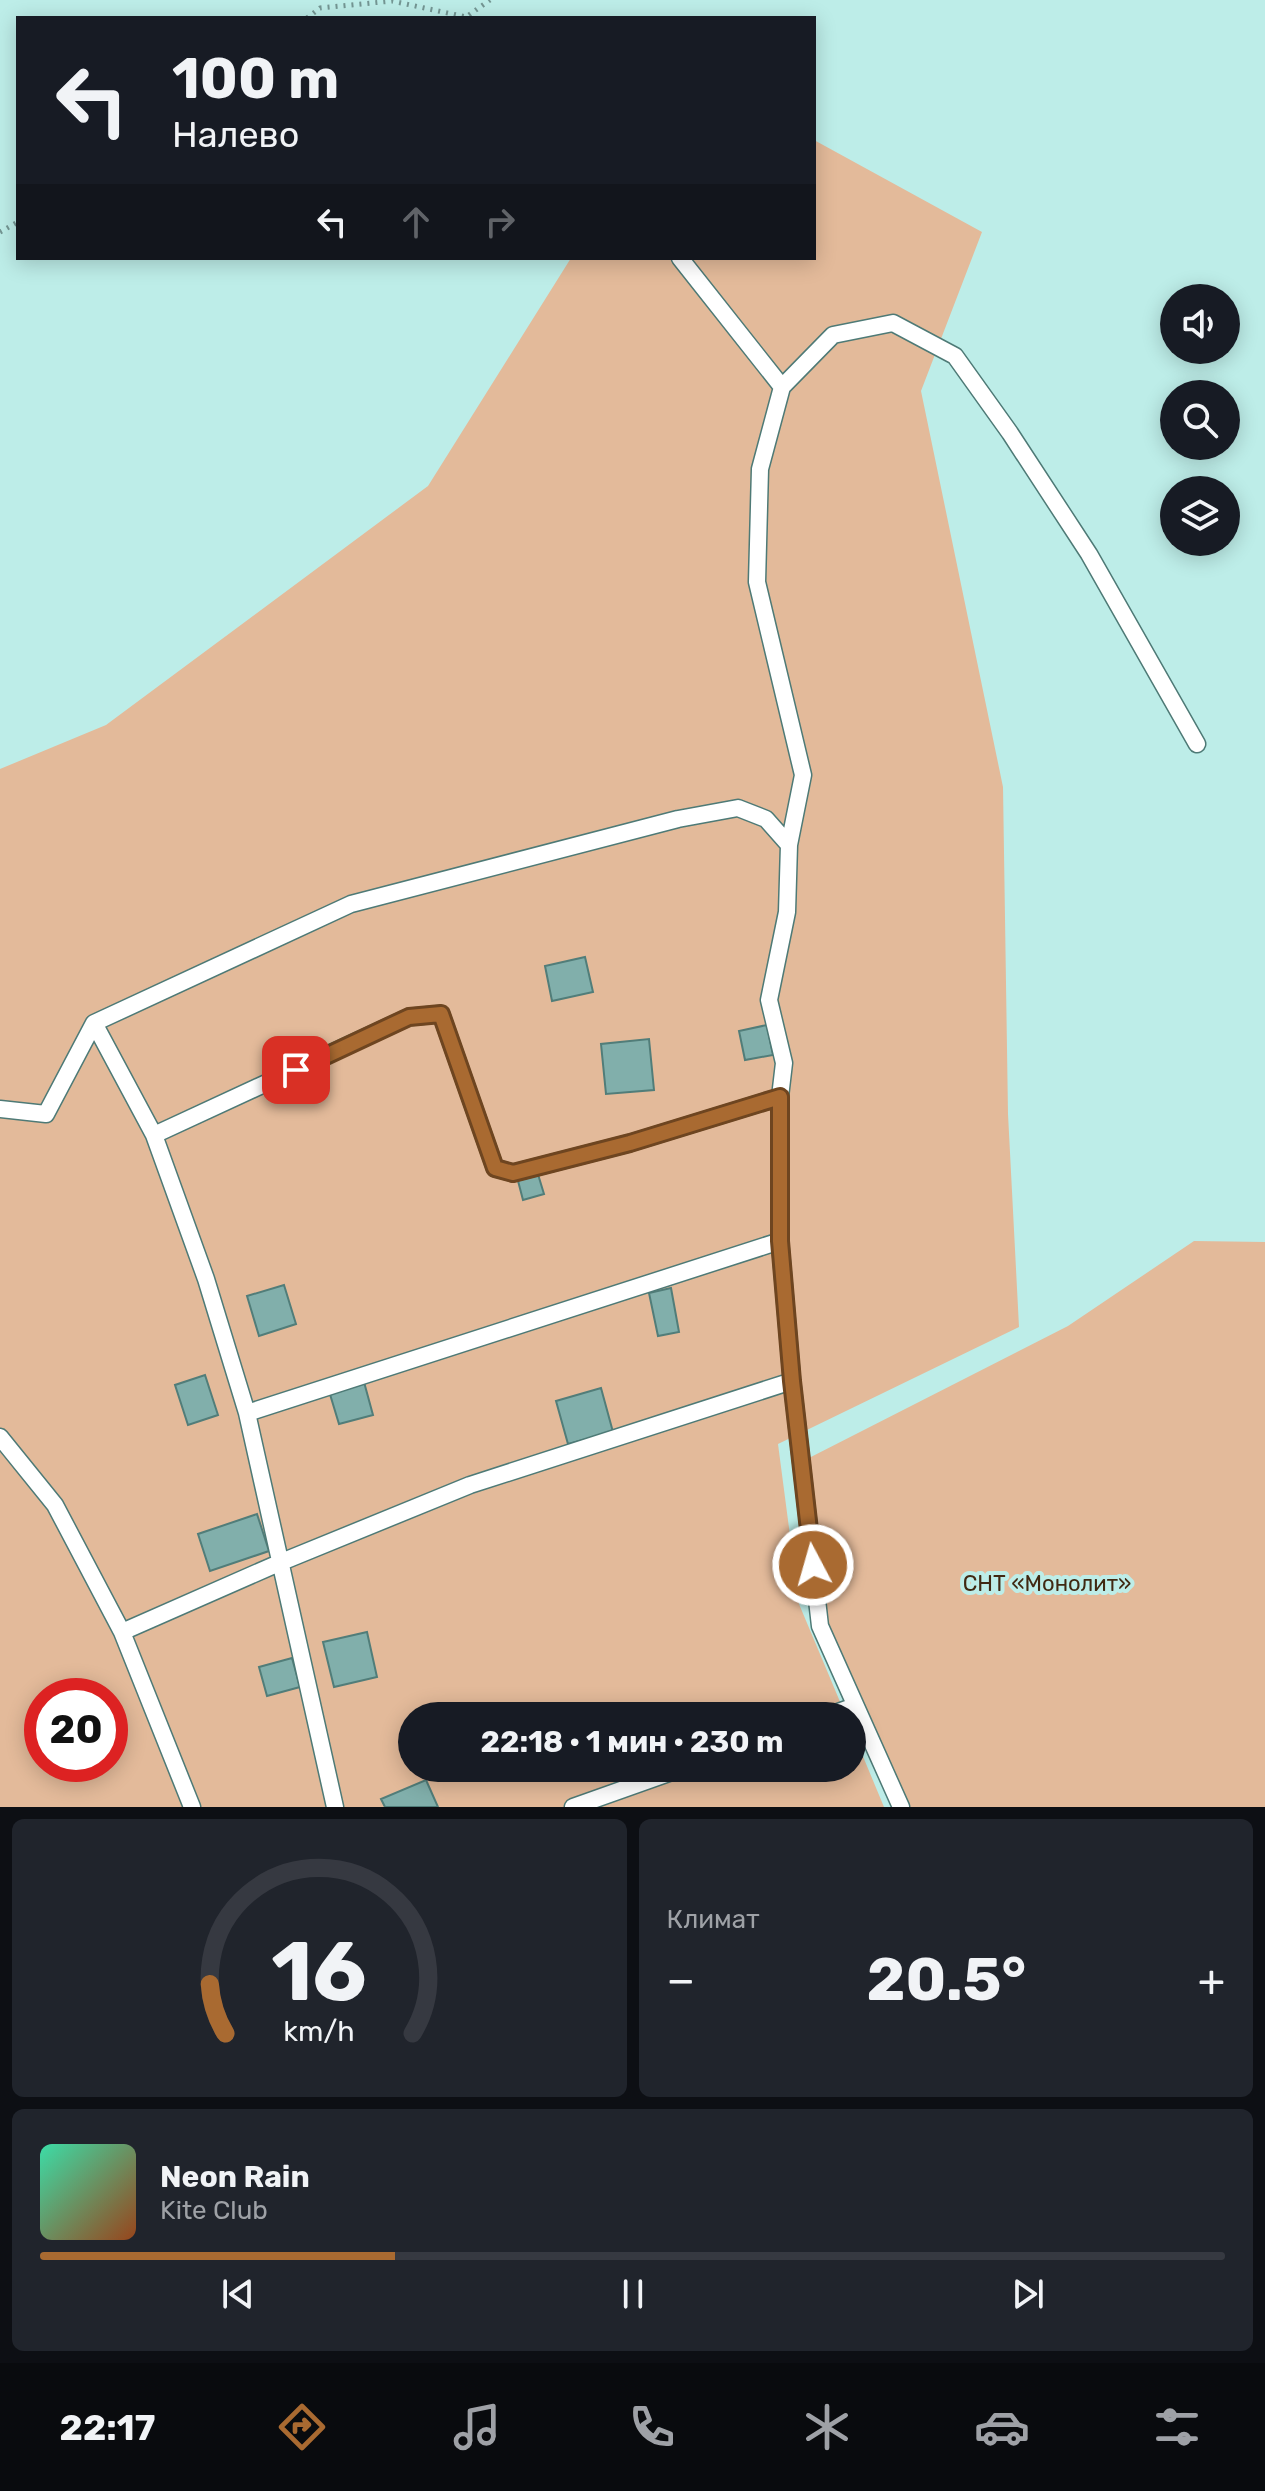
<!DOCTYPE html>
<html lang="ru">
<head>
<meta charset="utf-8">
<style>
  :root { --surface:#171b24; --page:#20242c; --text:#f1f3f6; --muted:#9ea1a6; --line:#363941; --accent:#a96a31 }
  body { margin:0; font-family:Rubik,sans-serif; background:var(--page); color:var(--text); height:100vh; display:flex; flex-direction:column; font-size:30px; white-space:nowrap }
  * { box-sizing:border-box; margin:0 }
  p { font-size:26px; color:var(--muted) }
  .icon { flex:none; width:44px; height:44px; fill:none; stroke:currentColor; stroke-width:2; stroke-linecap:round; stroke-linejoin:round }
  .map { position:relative; height:1807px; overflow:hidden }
  .panel { display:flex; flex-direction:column; gap:12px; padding:12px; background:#0d0f14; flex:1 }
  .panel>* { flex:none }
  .guide { position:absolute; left:16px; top:16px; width:800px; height:244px; border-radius:0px; box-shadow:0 4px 20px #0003; background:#171b24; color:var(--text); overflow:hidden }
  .controls { position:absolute; left:1160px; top:284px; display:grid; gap:16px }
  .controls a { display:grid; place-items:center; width:80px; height:80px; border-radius:50%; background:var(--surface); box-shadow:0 4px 20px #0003; font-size:40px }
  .speed { position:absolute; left:24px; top:1678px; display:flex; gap:16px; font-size:40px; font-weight:700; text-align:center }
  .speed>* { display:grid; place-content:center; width:104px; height:104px; border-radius:50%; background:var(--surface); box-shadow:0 4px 20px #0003; line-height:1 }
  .speed .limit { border:12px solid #d22; background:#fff; color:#111 }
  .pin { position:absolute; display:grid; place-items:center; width:68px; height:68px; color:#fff; margin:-34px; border-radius:16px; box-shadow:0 4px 12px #0006 }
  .me { position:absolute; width:88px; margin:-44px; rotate:354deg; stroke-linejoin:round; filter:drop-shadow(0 0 6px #0008) }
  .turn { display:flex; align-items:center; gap:28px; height:168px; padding:0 24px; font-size:36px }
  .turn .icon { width:104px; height:104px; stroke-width:2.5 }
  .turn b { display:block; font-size:56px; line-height:68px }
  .lanes { display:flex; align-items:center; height:76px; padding:0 24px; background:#0003; justify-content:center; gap:40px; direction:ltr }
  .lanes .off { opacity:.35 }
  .big { font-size:60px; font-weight:700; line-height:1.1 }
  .panel .widget { flex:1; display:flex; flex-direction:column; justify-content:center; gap:12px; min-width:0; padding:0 28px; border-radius:12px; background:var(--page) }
  .panel .dial { align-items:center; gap:0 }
  .dial svg { height:208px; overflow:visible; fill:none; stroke:var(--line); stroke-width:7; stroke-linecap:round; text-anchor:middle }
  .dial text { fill:var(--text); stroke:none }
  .song { display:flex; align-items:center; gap:24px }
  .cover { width:96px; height:96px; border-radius:12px; background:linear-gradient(135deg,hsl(160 70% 55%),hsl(20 70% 35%)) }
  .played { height:8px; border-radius:4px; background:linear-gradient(90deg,var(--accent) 30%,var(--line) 30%) }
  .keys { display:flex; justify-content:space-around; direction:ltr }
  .heat { display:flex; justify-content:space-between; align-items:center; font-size:44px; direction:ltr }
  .panel .tiles { flex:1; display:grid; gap:12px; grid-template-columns:1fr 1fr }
  .widget:last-child { grid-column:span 2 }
  .trip { position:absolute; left:398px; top:1702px; width:468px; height:80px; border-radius:40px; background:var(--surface); box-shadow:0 4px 20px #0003; font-weight:700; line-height:80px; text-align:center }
  .dock { display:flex; height:128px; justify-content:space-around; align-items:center; background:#090b0e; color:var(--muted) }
  .dock .icon { width:56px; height:56px }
  .dock .current { color:var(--accent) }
  .dock b { font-size:36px; color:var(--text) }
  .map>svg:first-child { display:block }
  .green { fill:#e3ba9a; fill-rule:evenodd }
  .building { fill:#81afab; stroke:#517d79; stroke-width:2 }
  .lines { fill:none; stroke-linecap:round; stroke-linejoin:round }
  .service-casing { stroke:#4e7a76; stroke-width:19 }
  .path { stroke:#749693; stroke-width:5; stroke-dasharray:2 6; stroke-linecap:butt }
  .service { stroke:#fff; stroke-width:16 }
  .route-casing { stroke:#6e4520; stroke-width:20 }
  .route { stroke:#a96a31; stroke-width:14 }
  .labels { text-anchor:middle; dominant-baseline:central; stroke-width:8; stroke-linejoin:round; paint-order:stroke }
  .park-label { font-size:22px; fill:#402812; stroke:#bdede8 }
</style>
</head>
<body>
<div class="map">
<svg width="1265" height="1807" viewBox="0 0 1265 1807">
  <rect width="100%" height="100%" fill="#bdede8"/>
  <path class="green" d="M814,140L982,232L921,391L1003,787L1008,1114L1019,1327L778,1444L799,1604L846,1716H412V1768H852V1730L884,1807H0V769L106,725L428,486L571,258H814ZM42,1696H110V1764H42Z
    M1194,1241L1265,1242V1807H908L828,1627L805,1460L1068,1326Z"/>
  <path class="building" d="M585,957L593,992L552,1001L545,966Z
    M767,1025L773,1055L745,1060L739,1031Z
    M649,1039L654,1090L606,1094L601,1044Z
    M537,1171L544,1194L523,1200L517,1177Z
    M284,1285L296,1324L259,1336L247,1296Z
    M671,1288L679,1332L658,1336L649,1293Z
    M205,1375L218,1415L188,1425L175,1385Z
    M364,1382L373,1415L339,1424L329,1391Z
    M601,1388L613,1432L568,1444L556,1401Z
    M257,1514L269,1551L210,1571L198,1534Z
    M367,1632L377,1677L334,1687L323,1642Z
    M292,1658L300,1687L267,1696L259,1667Z
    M426,1780L438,1807H385L381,1799Z"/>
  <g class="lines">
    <g class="service-casing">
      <path id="service" d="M680,258L782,387
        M94,1023L154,1135L206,1279L247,1413L335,1807
        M780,1097L784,1063L769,1000L787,912L789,845L803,775L757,582L760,469L782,387L833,335L893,323L955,356L1010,433L1089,554L1197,744
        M0,1109L46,1114L94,1023L351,904L678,819L738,808L766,819L789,845
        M154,1135L409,1017L441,1014L495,1168L513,1173L630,1143L780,1097V1241L792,1381L820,1626L901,1807
        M247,1413L780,1241
        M0,1437L55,1505L122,1632
        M827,1716L855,1706
        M192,1807L122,1632L279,1563L470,1485L792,1381
        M573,1807L683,1768"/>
    </g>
    <path class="path" d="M307,18L320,8L392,1L466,17L490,0
      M0,232L18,222"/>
    <use href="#service" class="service"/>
  </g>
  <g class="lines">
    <g class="route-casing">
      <path id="route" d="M296,1070L409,1017L441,1014L495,1168L513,1173L630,1143L780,1097V1241L792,1381L813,1565"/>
    </g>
    <use href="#route" class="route"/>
  </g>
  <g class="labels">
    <g class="park-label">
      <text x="1047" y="1583">СНТ «Монолит»</text>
    </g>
  </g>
</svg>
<div class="controls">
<a><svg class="icon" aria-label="sound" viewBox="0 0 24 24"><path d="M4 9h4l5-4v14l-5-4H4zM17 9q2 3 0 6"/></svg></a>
<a><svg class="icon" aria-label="search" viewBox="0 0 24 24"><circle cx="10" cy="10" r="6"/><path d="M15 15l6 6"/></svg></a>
<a><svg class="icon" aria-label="layers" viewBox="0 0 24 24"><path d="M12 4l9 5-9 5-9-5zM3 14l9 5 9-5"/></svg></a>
</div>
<div class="speed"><div class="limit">20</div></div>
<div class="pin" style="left:296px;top:1070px;background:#d93025"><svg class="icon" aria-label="arrive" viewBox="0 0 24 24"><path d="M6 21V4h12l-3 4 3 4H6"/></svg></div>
<svg class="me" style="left:813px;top:1565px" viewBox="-20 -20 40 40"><circle r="17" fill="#a96a31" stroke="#fff" stroke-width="3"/><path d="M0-11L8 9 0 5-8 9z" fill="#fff"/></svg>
<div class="trip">22:18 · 1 мин · 230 m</div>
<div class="guide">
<div class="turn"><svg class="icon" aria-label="left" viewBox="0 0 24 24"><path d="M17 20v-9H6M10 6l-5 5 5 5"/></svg><div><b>100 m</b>Налево</div></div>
<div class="lanes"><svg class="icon" aria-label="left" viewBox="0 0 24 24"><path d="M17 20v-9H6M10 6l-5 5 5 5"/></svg><svg class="icon off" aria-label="ahead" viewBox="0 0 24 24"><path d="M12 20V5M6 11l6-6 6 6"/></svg><svg class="icon off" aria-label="right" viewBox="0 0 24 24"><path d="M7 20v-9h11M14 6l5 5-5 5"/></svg></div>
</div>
</div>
<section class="panel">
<div class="tiles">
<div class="widget dial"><svg viewBox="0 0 100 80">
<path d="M14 69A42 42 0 1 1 86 69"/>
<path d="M14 69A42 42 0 0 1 8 50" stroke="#a96a31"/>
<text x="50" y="56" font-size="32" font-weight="700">16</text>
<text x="50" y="72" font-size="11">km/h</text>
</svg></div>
<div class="widget"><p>Климат</p>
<div class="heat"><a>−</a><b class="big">20.5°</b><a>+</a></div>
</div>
<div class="widget">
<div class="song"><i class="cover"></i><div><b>Neon Rain</b><p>Kite Club</p></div></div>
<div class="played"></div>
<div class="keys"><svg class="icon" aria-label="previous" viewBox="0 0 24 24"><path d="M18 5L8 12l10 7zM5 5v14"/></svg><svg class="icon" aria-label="pause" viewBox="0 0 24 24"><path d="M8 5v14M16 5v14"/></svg><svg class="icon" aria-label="next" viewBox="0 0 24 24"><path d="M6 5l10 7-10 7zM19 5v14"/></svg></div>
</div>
</div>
</section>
<nav class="dock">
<b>22:17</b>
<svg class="icon current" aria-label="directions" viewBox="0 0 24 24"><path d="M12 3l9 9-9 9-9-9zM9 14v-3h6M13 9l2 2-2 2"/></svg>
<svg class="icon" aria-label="music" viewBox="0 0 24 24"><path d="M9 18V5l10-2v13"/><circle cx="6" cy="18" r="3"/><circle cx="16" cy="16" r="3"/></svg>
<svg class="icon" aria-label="phone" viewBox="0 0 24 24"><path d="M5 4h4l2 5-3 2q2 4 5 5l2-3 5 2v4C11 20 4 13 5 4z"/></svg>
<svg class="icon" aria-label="climate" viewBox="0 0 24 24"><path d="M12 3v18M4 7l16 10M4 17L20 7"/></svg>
<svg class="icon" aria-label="car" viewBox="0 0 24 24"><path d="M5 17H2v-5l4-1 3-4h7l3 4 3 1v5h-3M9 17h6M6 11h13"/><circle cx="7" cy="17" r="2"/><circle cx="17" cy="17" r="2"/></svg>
<svg class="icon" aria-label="filters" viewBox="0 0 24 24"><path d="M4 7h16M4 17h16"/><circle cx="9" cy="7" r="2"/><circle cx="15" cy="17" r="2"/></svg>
</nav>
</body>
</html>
